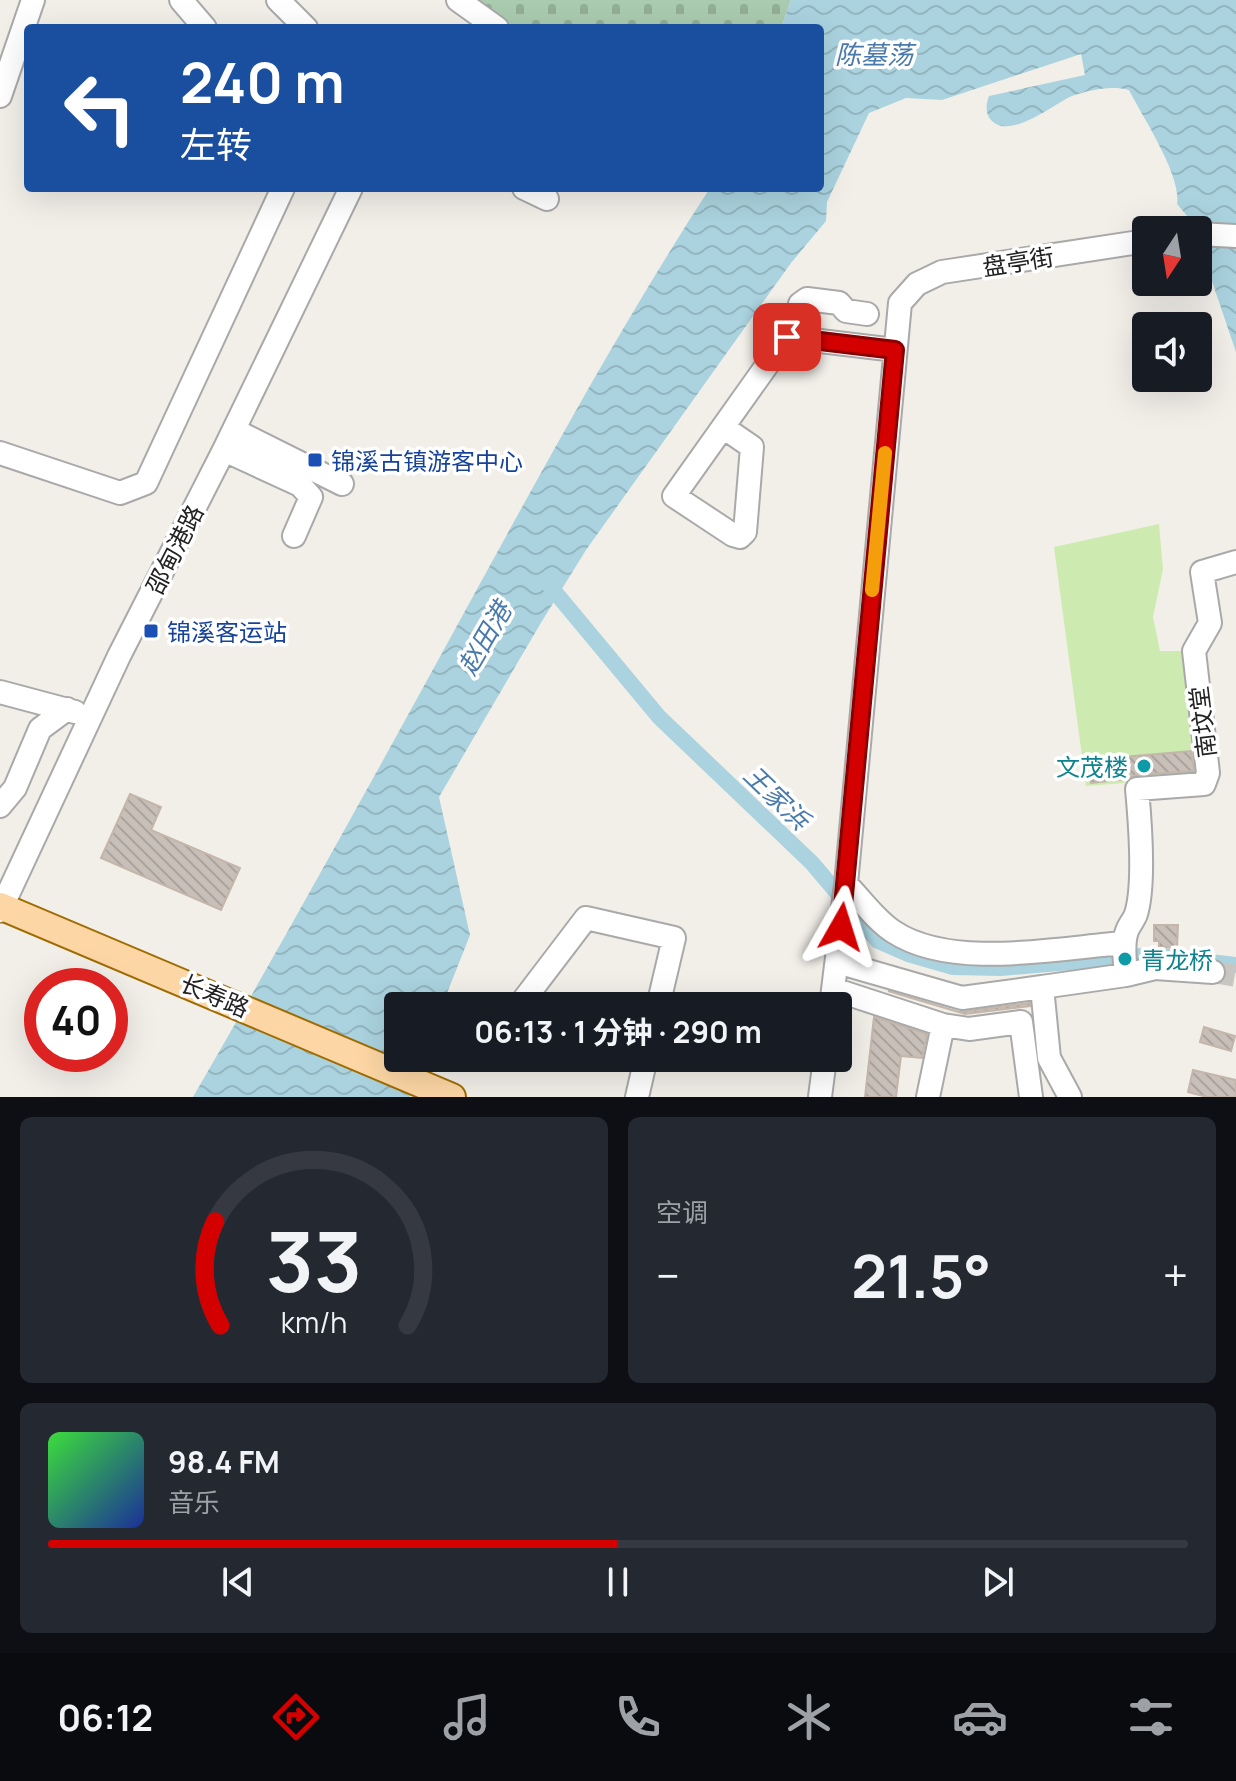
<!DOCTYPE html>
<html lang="zh">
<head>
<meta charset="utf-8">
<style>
  :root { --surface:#171b24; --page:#242831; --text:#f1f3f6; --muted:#9ea1a6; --line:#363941; --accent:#d40000 }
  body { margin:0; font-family:Manrope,"Noto Sans SC",sans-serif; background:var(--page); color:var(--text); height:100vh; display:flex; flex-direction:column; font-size:30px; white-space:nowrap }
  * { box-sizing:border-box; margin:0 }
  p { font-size:26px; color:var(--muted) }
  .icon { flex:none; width:44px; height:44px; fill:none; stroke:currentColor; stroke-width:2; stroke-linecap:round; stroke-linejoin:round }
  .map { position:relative; height:1097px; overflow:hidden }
  .drawer { display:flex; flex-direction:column; gap:20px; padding:20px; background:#0d0f14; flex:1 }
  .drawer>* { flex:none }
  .banner { position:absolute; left:24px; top:24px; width:800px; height:168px; border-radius:8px; box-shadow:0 8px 32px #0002; background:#1a4fa0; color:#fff; overflow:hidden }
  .needle { width:52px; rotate:192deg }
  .buttons { position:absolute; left:1132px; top:216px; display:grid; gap:16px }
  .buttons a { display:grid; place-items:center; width:80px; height:80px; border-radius:8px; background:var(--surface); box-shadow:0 8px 32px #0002; font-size:40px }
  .speed { position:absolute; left:24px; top:968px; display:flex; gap:16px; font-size:40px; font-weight:700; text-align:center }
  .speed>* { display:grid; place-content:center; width:104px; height:104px; border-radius:50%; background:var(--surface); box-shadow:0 8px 32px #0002; line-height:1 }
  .speed .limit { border:12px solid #d22; background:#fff; color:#111 }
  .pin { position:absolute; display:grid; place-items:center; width:68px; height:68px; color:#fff; margin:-34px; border-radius:16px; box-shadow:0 4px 12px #0006 }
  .me { position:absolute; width:88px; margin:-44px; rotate:6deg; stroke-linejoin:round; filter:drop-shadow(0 0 6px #0008) }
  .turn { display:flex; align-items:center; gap:28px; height:168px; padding:0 24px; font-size:36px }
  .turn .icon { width:104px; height:104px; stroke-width:2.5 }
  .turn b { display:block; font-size:56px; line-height:68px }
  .big { font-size:60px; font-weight:700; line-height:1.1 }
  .drawer .card { flex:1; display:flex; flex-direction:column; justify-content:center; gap:12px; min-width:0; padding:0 28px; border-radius:12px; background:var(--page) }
  .drawer .dial { align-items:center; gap:0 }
  .dial svg { height:208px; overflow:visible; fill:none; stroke:var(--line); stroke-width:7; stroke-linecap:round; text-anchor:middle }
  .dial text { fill:var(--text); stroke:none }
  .song { display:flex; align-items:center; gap:24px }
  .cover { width:96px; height:96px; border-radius:12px; background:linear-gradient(135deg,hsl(120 70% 55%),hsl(230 70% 35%)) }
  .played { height:8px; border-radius:4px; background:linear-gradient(90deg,var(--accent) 50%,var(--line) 50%) }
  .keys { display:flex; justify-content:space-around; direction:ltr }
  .heat { display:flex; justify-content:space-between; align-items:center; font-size:44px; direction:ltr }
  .drawer .tiles { flex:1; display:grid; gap:20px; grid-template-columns:1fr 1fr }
  .card:last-child { grid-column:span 2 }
  .trip { position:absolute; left:384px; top:992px; width:468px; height:80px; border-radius:8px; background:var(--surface); box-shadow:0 8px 32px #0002; font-weight:700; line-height:80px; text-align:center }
  .tab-bar { display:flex; height:128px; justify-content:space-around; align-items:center; background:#090b0e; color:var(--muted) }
  .tab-bar .icon { width:56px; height:56px }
  .tab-bar .selected { color:var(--accent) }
  .tab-bar b { font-size:36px; color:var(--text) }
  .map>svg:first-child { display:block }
  .grass { fill:#cdebb0 }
  .cemetery { fill:url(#cemetery-stones) }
  .water { fill:url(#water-waves) }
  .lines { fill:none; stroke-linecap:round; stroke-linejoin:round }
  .canal { stroke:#aad3df; stroke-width:16 }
  .building { fill:url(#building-back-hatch); stroke:#c4b6ab; stroke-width:2 }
  .minor-tunnel { stroke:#c8c6c1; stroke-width:22; stroke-dasharray:22 11; stroke-linecap:butt }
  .minor-casing { stroke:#a9a9a9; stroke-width:26 }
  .major-casing { stroke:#a06b00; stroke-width:30 }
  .minor { stroke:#fff; stroke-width:22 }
  .major { stroke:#fcd6a4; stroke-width:26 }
  .route-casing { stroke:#8a0000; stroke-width:20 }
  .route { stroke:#d40000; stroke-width:14 }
  .slow { stroke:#f59e0b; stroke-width:14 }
  .transit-dot { fill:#1a4fb4; stroke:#fff; stroke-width:3 }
  .culture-dot { fill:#0f9aa8; stroke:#fff; stroke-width:3 }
  .labels { text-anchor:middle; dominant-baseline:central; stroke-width:7; stroke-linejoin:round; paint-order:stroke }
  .street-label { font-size:24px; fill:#222; stroke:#fff }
  .transit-label { font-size:24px; fill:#164399; stroke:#fff; text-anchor:start }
  .culture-label { font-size:24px; fill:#0d838f; stroke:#fff; text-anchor:end }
  .water-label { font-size:26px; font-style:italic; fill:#4a7aab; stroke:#fff }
</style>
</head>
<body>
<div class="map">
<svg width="1236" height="1097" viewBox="0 0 1236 1097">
  <defs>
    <pattern id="cemetery-stones" width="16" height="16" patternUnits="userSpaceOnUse" patternTransform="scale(2)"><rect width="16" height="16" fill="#aacbaf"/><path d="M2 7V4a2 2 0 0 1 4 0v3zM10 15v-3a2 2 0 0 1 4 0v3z" fill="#92ae96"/></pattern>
    <pattern id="water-waves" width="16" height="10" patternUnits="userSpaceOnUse" patternTransform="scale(2)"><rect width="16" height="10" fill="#aad3df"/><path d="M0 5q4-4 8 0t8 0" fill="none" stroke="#92b5bf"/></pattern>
    <pattern id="building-back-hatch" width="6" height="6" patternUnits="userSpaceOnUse" patternTransform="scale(2)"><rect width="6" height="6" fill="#c7bfb8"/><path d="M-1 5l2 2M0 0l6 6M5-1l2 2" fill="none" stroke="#aba49e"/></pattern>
  </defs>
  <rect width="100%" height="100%" fill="#f2efe9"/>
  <path class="grass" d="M1159,524L1163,569L1153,617L1160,651H1190L1203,777L1086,786L1054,547Z"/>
  <path class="cemetery" d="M477,0H791L781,28H515Z"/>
  <path class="water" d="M791,0H1236V352L1200,246L1209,243L1203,218L1188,217L1177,204C1182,176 1142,116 1129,90C1110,85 1090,90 1072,96C1055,103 1010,141 991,120C985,113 986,104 989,96L1085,75L1081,54L942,100L906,98L869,113L827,202L826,221L791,263L586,550L542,621L439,797L470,935L442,1006H398V1058H422L410,1097H193C284,940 372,781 459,622C539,476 619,328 710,188H820V28H781Z"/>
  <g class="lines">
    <path class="canal" d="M545,580L659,717L812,863L878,941L908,954L953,967L1001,968L1153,955L1236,965"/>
  </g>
  <path class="building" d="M1191,751L1194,771L1136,775L1127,779L1091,783L1089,760Z
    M130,794L161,807L151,830L240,868L221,910L101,858Z
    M1154,925H1178L1177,948L1159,947V941H1154Z
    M888,991L959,1012L1030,1003V1006L965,1014Z
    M874,1017L927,1034L922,1058L901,1056L896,1097H865Z
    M1204,1027L1235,1036L1231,1051L1200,1042Z
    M1193,1070L1236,1080V1097H1207L1188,1092Z"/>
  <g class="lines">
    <path class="minor-tunnel" d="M1213,972L1236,976"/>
    <g class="minor-casing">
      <path id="minor" d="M181,0L205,28
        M278,0L306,28
        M458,0L497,28
        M0,96L33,0
        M524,188L547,199
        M1198,234L1236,236
        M793,337L800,304L807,299L839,303L846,311L867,314
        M723,427L752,447L745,532L740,537L733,535L674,496L787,337L895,350
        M234,430L342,484
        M224,450L300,485L311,497L294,536
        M0,453L120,493L146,483L283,188
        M0,692L75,712
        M0,806L15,788L40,729L67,709
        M846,884C861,899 876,921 894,932C952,970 1058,948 1124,943
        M0,911L119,656L224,450L351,188
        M837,962L962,998L1042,987
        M1126,975L1155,968L1213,972
        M833,989L943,1025L969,1029L1021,1022L1031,1097
        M519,1006L586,918L674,938L658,1006
        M831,1006L846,884L900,303L917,284L942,272L1146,241
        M637,1097L646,1058
        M820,1097L825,1058
        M928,1097L943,1025
        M1070,1097L1049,1058L1042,987L1126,975C1125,961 1122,944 1127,931C1129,925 1134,920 1136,914C1145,885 1140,821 1137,789L1204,784L1208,773L1194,651L1210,623L1202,572L1236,562"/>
    </g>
    <g class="major-casing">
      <path id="major" d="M0,906L452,1097"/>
    </g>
    <use href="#minor" class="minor"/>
    <use href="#major" class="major"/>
  </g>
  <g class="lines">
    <g class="route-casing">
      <path id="route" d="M787,337L895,350L841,927"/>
    </g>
    <use href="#route" class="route"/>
    <path class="slow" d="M872,590L885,453"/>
  </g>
  <g class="transit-dot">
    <rect x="307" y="452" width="16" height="16" rx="4"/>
    <rect x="143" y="623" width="16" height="16" rx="4"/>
  </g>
  <g class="culture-dot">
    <circle cx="1144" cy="766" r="8"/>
    <circle cx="1125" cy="959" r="8"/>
  </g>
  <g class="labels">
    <g class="street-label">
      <text transform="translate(1018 261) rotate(-9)">盘亭街</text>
      <text transform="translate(174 549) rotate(-63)">邵甸港路</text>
      <text transform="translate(1202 722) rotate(-97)">南坟堂</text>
      <text transform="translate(215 995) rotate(23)">长寿路</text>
    </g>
    <g class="transit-label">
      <text x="331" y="460">锦溪古镇游客中心</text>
      <text x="167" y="631">锦溪客运站</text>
    </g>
    <g class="culture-label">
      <text x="1128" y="766">文茂楼</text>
      <text x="1141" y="959" text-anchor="start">青龙桥</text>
    </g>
    <g class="water-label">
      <text x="874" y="54">陈墓荡</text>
      <text transform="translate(484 638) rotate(-60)">赵田港</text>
      <text transform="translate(777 797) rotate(44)">王家浜</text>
    </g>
  </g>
</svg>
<div class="buttons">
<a><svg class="needle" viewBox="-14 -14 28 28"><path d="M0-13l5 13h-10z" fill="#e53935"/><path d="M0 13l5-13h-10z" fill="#9ea1a6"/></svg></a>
<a><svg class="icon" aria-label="sound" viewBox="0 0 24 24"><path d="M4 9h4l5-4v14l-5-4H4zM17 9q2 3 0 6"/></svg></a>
</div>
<div class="speed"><div class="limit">40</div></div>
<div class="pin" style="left:787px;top:337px;background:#d93025"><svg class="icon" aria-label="arrive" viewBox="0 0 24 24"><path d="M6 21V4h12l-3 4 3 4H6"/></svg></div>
<svg class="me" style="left:841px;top:927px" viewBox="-20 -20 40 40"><path d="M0-17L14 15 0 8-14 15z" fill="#d40000" stroke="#fff" stroke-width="4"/></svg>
<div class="trip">06:13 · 1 分钟 · 290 m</div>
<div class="banner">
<div class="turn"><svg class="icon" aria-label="left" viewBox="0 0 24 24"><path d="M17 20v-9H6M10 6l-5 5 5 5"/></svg><div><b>240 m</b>左转</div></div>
</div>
</div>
<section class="drawer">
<div class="tiles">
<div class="card dial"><svg viewBox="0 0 100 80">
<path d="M14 69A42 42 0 1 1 86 69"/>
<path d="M14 69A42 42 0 0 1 12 29" stroke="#d40000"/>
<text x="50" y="56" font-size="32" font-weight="700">33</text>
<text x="50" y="72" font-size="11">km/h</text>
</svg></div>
<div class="card"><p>空调</p>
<div class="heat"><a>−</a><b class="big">21.5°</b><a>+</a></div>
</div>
<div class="card">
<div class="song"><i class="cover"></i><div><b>98.4 FM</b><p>音乐</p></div></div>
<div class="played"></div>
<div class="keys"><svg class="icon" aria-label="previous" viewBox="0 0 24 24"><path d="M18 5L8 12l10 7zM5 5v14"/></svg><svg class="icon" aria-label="pause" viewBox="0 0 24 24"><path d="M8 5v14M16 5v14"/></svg><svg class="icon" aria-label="next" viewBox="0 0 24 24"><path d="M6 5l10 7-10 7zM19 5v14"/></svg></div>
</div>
</div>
</section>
<nav class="tab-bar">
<b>06:12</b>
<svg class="icon selected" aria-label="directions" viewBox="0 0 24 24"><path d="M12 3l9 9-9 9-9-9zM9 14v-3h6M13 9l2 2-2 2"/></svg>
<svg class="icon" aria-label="music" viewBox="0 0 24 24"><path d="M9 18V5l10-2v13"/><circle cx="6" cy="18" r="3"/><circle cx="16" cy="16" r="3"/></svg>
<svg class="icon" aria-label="phone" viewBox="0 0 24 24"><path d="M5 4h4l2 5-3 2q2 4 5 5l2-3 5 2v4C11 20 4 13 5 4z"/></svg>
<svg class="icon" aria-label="climate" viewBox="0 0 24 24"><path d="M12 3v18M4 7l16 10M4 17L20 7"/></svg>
<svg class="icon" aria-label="car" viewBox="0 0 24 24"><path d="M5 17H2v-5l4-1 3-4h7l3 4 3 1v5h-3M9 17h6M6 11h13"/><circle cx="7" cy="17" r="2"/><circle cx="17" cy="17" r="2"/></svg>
<svg class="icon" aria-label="filters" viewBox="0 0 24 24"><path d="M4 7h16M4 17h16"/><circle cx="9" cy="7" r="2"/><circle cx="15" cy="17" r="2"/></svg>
</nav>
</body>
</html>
